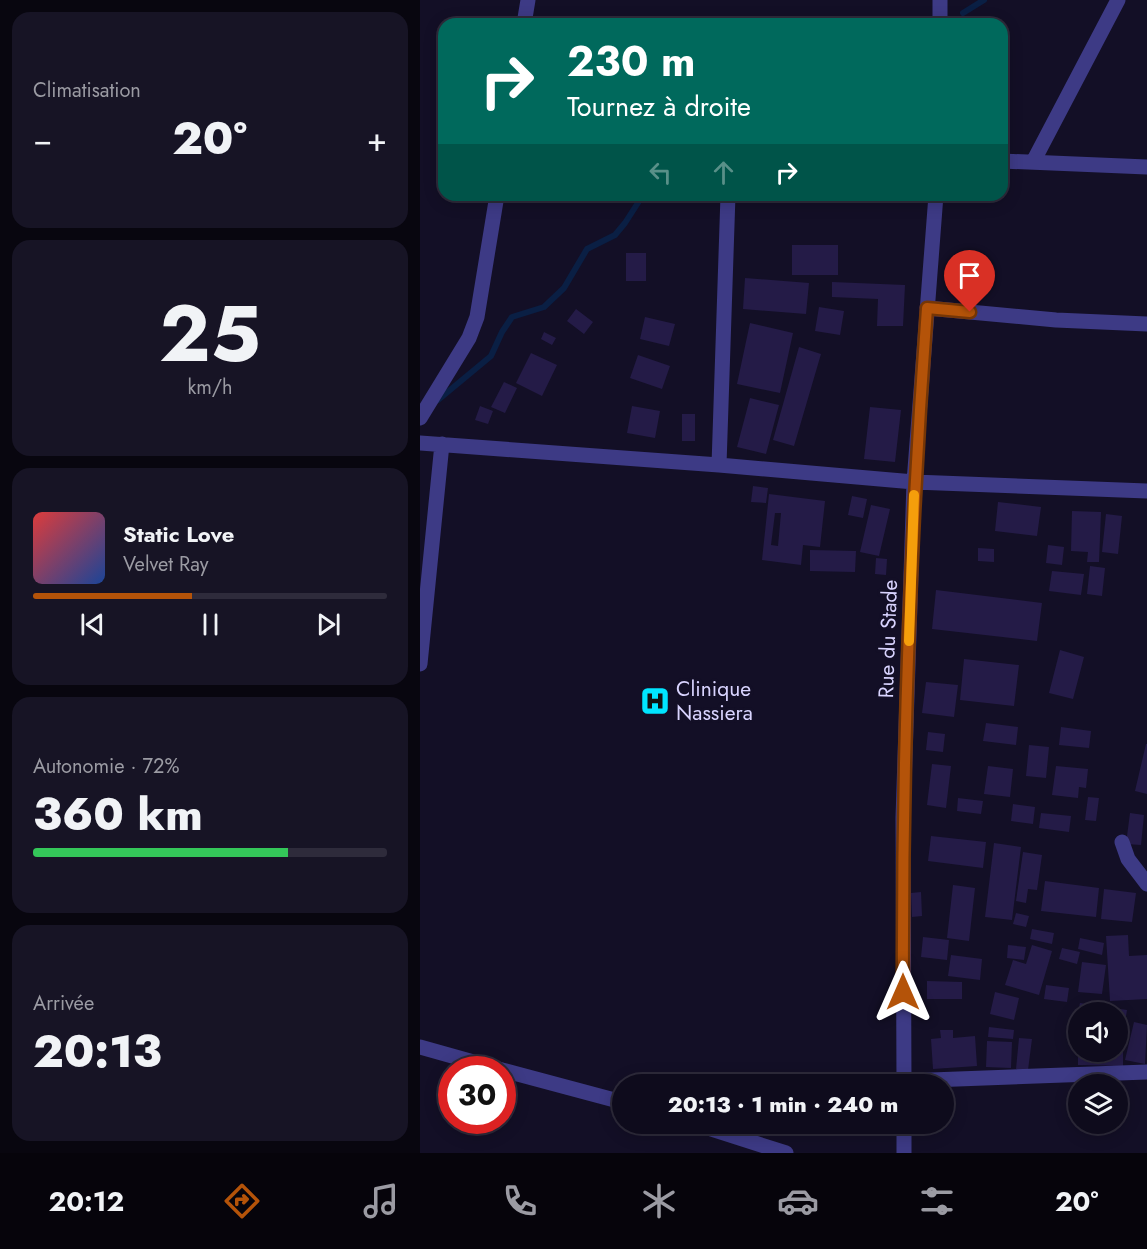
<!DOCTYPE html>
<html lang="fr">
<head>
<meta charset="utf-8">
<style>
  :root { --surface:#0e0b1c; --page:#171425; --text:#f1f3f6; --muted:#9b9ba3; --line:#2e2b3b; --accent:#b45309 }
  body { margin:0; font-family:Jost,sans-serif; background:var(--page); color:var(--text); height:100vh; display:flex; flex-direction:column; font-size:22px; white-space:nowrap }
  * { box-sizing:border-box; margin:0 }
  p { font-size:20px; color:var(--muted) }
  .icon { flex:none; width:33px; height:33px; fill:none; stroke:currentColor; stroke-width:2; stroke-linecap:round; stroke-linejoin:round }
  .map { position:relative; flex:1; overflow:hidden }
  .sheet { display:flex; flex-direction:column; gap:12px; padding:12px; background:#08060f; width:420px }
  .sheet>* { flex:none }
  .guide { position:absolute; left:18px; top:18px; width:570px; height:183px; border-radius:18px; box-shadow:0 3px 15px #0003,0 0 0 2px var(--line); background:#00695c; color:#fff; overflow:hidden }
  .fabs { position:absolute; left:648px; top:1002px; display:grid; gap:12px }
  .fabs a { display:grid; place-items:center; width:60px; height:60px; border-radius:50%; background:var(--surface); box-shadow:0 3px 15px #0003,0 0 0 2px var(--line); font-size:30px }
  .speed { position:absolute; left:18px; top:1056px; display:flex; gap:12px; font-size:30px; font-weight:700; text-align:center }
  .speed>* { display:grid; place-content:center; width:78px; height:78px; border-radius:50%; background:var(--surface); box-shadow:0 3px 15px #0003,0 0 0 2px var(--line); line-height:1 }
  .speed .limit { border:9px solid #d22; background:#fff; color:#111 }
  .pin { position:absolute; display:grid; place-items:center; width:51px; height:51px; color:#fff; margin:-62px -26px; border-radius:50% 50% 50% 0; rotate:-45deg; box-shadow:0 0 6px #0007 }
  .pin .icon { rotate:45deg }
  .me { position:absolute; width:66px; margin:-33px; rotate:0deg; stroke-linejoin:round; filter:drop-shadow(0 0 4px #0008) }
  .turn { display:flex; align-items:center; gap:21px; height:126px; padding:0 30px; font-size:27px }
  .turn .icon { width:78px; height:78px; stroke-width:2.5 }
  .turn b { display:block; font-size:42px; line-height:51px }
  .lanes { display:flex; align-items:center; height:57px; padding:0 30px; background:#0003; justify-content:center; gap:30px; direction:ltr }
  .lanes .off { opacity:.35 }
  .big { font-size:45px; font-weight:800; line-height:1.1 }
  .sheet .widget { flex:1; display:flex; flex-direction:column; justify-content:center; gap:9px; min-width:0; padding:0 21px; border-radius:18px; background:var(--page) }
  .sheet .dial { align-items:center; gap:0 }
  .dial b { font-size:78px; line-height:1 }
  .song { display:flex; align-items:center; gap:18px }
  .cover { width:72px; height:72px; border-radius:9px; background:linear-gradient(135deg,hsl(0 70% 55%),hsl(220 70% 35%)) }
  .played { height:6px; border-radius:3px; background:linear-gradient(90deg,var(--accent) 45%,var(--line) 45%) }
  .keys { display:flex; justify-content:space-around; direction:ltr }
  .heat { display:flex; justify-content:space-between; align-items:center; font-size:33px; direction:ltr }
  .charge { height:9px; border-radius:4px; background:linear-gradient(90deg,#34c759 72%,var(--line) 0) }
  .trip { position:absolute; left:192px; top:1074px; width:342px; height:60px; border-radius:30px; background:var(--surface); box-shadow:0 3px 15px #0003,0 0 0 2px var(--line); font-weight:800; line-height:60px; text-align:center }
  .tab-bar { display:flex; height:96px; justify-content:space-around; align-items:center; background:#06040b; color:var(--muted) }
  .tab-bar .icon { width:42px; height:42px }
  .tab-bar .on { color:var(--accent) }
  .tab-bar b { font-size:27px; color:var(--text) }
  main { display:flex; flex:1; min-height:0 }
  .map>svg:first-child { display:block }
  .lines { fill:none; stroke-linecap:round; stroke-linejoin:round }
  .stream { stroke:#0a1f44; stroke-width:6 }
  .building { fill:#241b47; fill-rule:evenodd }
  .minor { stroke:#3d3a85; stroke-width:15 }
  .route-casing { stroke:#753606; stroke-width:15 }
  .route { stroke:#b45309; stroke-width:10 }
  .slow { stroke:#f59e0b; stroke-width:10 }
  .labels { text-anchor:middle; dominant-baseline:central; stroke-width:6; stroke-linejoin:round; paint-order:stroke }
  .street-label { font-size:21px; fill:#d9d4ff; stroke:#130f26 }
  .poi-label { font-size:21px; fill:#d9d4ff; stroke:#130f26; text-anchor:start }
</style>
</head>
<body>
<main>
<section class="sheet">
<div class="widget"><p>Climatisation</p>
<div class="heat"><a>−</a><b class="big">20°</b><a>+</a></div>
</div>
<div class="widget dial"><b>25</b><p>km/h</p></div>
<div class="widget">
<div class="song"><i class="cover"></i><div><b>Static Love</b><p>Velvet Ray</p></div></div>
<div class="played"></div>
<div class="keys"><svg class="icon" aria-label="previous" viewBox="0 0 24 24"><path d="M18 5L8 12l10 7zM5 5v14"/></svg><svg class="icon" aria-label="pause" viewBox="0 0 24 24"><path d="M8 5v14M16 5v14"/></svg><svg class="icon" aria-label="next" viewBox="0 0 24 24"><path d="M6 5l10 7-10 7zM19 5v14"/></svg></div>
</div>
<div class="widget"><p>Autonomie · 72%</p><b class="big">360 km</b><div class="charge"></div></div>
<div class="widget"><p>Arrivée</p><b class="big">20:13</b></div>
</section>
<div class="map">
<svg width="727" height="1153" viewBox="0 0 727 1153">
  <rect width="100%" height="100%" fill="#130f26"/>
  <g class="lines">
    <path class="stream" d="M543,13L564,0
      M473,24L498,20
      M18,400L71,356L82,332L92,317L124,307L144,288L167,249L195,235L205,223L223,195"/>
  </g>
  <path class="building" d="M372,245H418V275H372Z
    M206,253H226V281H206Z
    M325,278L389,283L386,314L323,309Z
    M412,282L485,285L483,326H457L458,299L412,297Z
    M399,307L424,311L420,335L395,331Z
    M156,309L173,322L164,334L147,321Z
    M225,317L255,324L249,346L220,339Z
    M330,323L373,333L360,393L317,384Z
    M124,332L136,338L132,345L121,339Z
    M379,347L401,354L374,446L353,440Z
    M111,353L137,365L122,396L96,383Z
    M218,355L250,366L242,389L210,378Z
    M84,382L97,388L85,413L71,407Z
    M330,398L359,405L346,454L317,447Z
    M60,406L73,411L68,424L55,420Z
    M212,406L240,411L235,438L207,433Z
    M450,407L481,410L475,462L444,459Z
    M262,414H275V441H262Z
    M333,486L348,488L346,503L331,502Z
    M349,494L405,501L400,547L383,545L381,565L342,560ZM355,513H361L358,546L351,545Z
    M432,496L447,499L443,518L428,515Z
    M578,502L621,507L617,536L575,531Z
    M451,505L470,509L459,556L440,552Z
    M652,511L681,512L679,562H667L668,552L651,551Z
    M686,514L702,516L698,554L682,552Z
    M628,545L644,547L642,565L626,563Z
    M558,548L574,549V562L558,561Z
    M390,550L436,551L435,572L390,571Z
    M456,558L467,559L466,575L455,574Z
    M670,566L685,568L682,596L667,594Z
    M632,571L664,574L661,595L629,591Z
    M516,590L622,603L617,641L512,629Z
    M640,650L664,657L653,699L629,693Z
    M544,659L599,665L594,706L540,700Z
    M506,682L538,685L534,717L502,713Z
    M566,723L598,727L596,745L563,741Z
    M641,727L671,731L669,748L639,745Z
    M508,732L525,734L523,752L506,750Z
    M726,744H727V794L715,791Z
    M609,745L629,747L626,778L606,776Z
    M512,764L531,766L526,808L507,805Z
    M568,766L593,769L590,797L564,794Z
    M636,766L668,769L666,788L659,787L658,798L632,795Z
    M668,797L679,798L676,821L665,820Z
    M538,798L563,801L561,814L537,811Z
    M593,804L615,807L613,824L591,821Z
    M621,813L651,816L649,832L619,828Z
    M710,813L724,815L721,845L706,844Z
    M511,836L566,842L563,868L508,861Z
    M574,843L601,847L592,920L565,917Z
    M603,852L622,855L617,890L608,889L606,903L596,901Z
    M625,881L679,888L676,917L621,911Z
    M533,885L555,888L549,941L527,938Z
    M684,889L716,893L712,922L681,919Z
    M501,892L502,916L492,917L491,893Z
    M596,913L609,916L606,927L593,924Z
    M612,929L634,933L632,944L610,939Z
    M708,935L709,956L727,955V999L690,1001L686,936Z
    M503,937L529,940L527,960L501,957Z
    M660,938L684,943L682,955L658,949Z
    M588,945L606,947L604,960L587,958Z
    M612,945L632,951L619,995L585,985L593,960L606,964Z
    M642,948L660,952L657,964L639,959Z
    M531,955L562,959L560,980L528,976Z
    M662,962L686,965L682,994L658,992Z
    M507,981L542,982V999H507Z
    M626,985L649,988L647,1002L624,999Z
    M575,992L599,998L594,1020L570,1014Z
    M660,1003L707,1010L704,1028L698,1027V1012H658Z
    M714,1022L727,1025L725,1064L705,1060Z
    M569,1027L594,1030L593,1039L568,1037Z
    M520,1030H533V1038L555,1036L557,1066L513,1069L511,1039L521,1038Z
    M599,1038L612,1039L608,1070L596,1069Z
    M567,1041L592,1042L591,1068L566,1067Z
    M698,1041H703V1066L658,1065V1052H698Z"/>
  <g class="lines">
    <path class="minor" d="M520,0V24
      M104,24L108,0
      M582,161L727,167
      M613,162L698,0
      M507,308L636,320L727,324
      M0,418L49,338L57,317L77,195
      M0,443L299,465L494,482L727,491
      M299,465L308,195
      M0,664L22,444
      M702,842L708,859L727,884
      M0,1047L82,1070
      M82,1070L202,1102
      M484,1081L727,1072
      M484,1084L483,818L494,482L516,195
      M276,1124L366,1153
      M484,1124V1153"/>
  </g>
  <g class="lines">
    <g class="route-casing">
      <path id="route" d="M483,992C482,764 490,535 507,308L550,312"/>
    </g>
    <use href="#route" class="route"/>
    <path class="slow" d="M489,641L494,495"/>
  </g>
  <defs>
    <g id="hospital-square" transform="scale(1.5)"><rect x="-9" y="-9" width="18" height="18" rx="4" fill="#00e5ff" stroke="#130f26"/><path d="M-5-5h3v3.5h4V-5h3V5h-3V1.5h-4V5h-3Z" fill="#111"/></g>
  </defs>
  <g fill-rule="evenodd">
    <use href="#hospital-square" x="235" y="701"/>
  </g>
  <g class="labels">
    <g class="street-label">
      <text transform="translate(468 639) rotate(-88)">Rue du Stade</text>
    </g>
    <g class="poi-label">
      <text x="256" y="689">Clinique<tspan x="256" dy="24">Nassiera</tspan></text>
    </g>
  </g>
</svg>
<div class="fabs">
<a><svg class="icon" aria-label="sound" viewBox="0 0 24 24"><path d="M4 9h4l5-4v14l-5-4H4zM17 9q2 3 0 6"/></svg></a>
<a><svg class="icon" aria-label="layers" viewBox="0 0 24 24"><path d="M12 4l9 5-9 5-9-5zM3 14l9 5 9-5"/></svg></a>
</div>
<div class="speed"><div class="limit">30</div></div>
<div class="pin" style="left:550px;top:312px;background:#d93025"><svg class="icon" aria-label="arrive" viewBox="0 0 24 24"><path d="M6 21V4h12l-3 4 3 4H6"/></svg></div>
<svg class="me" style="left:483px;top:992px" viewBox="-20 -20 40 40"><path d="M0-17L14 15 0 8-14 15z" fill="#b45309" stroke="#fff" stroke-width="4"/></svg>
<div class="trip">20:13 · 1 min · 240 m</div>
<div class="guide">
<div class="turn"><svg class="icon" aria-label="right" viewBox="0 0 24 24"><path d="M7 20v-9h11M14 6l5 5-5 5"/></svg><div><b>230 m</b>Tournez à droite</div></div>
<div class="lanes"><svg class="icon off" aria-label="left" viewBox="0 0 24 24"><path d="M17 20v-9H6M10 6l-5 5 5 5"/></svg><svg class="icon off" aria-label="ahead" viewBox="0 0 24 24"><path d="M12 20V5M6 11l6-6 6 6"/></svg><svg class="icon" aria-label="right" viewBox="0 0 24 24"><path d="M7 20v-9h11M14 6l5 5-5 5"/></svg></div>
</div>
</div>
</main>
<nav class="tab-bar">
<b>20:12</b>
<svg class="icon on" aria-label="directions" viewBox="0 0 24 24"><path d="M12 3l9 9-9 9-9-9zM9 14v-3h6M13 9l2 2-2 2"/></svg>
<svg class="icon" aria-label="music" viewBox="0 0 24 24"><path d="M9 18V5l10-2v13"/><circle cx="6" cy="18" r="3"/><circle cx="16" cy="16" r="3"/></svg>
<svg class="icon" aria-label="phone" viewBox="0 0 24 24"><path d="M5 4h4l2 5-3 2q2 4 5 5l2-3 5 2v4C11 20 4 13 5 4z"/></svg>
<svg class="icon" aria-label="climate" viewBox="0 0 24 24"><path d="M12 3v18M4 7l16 10M4 17L20 7"/></svg>
<svg class="icon" aria-label="car" viewBox="0 0 24 24"><path d="M5 17H2v-5l4-1 3-4h7l3 4 3 1v5h-3M9 17h6M6 11h13"/><circle cx="7" cy="17" r="2"/><circle cx="17" cy="17" r="2"/></svg>
<svg class="icon" aria-label="filters" viewBox="0 0 24 24"><path d="M4 7h16M4 17h16"/><circle cx="9" cy="7" r="2"/><circle cx="15" cy="17" r="2"/></svg>
<b>20°</b>
</nav>
</body>
</html>
